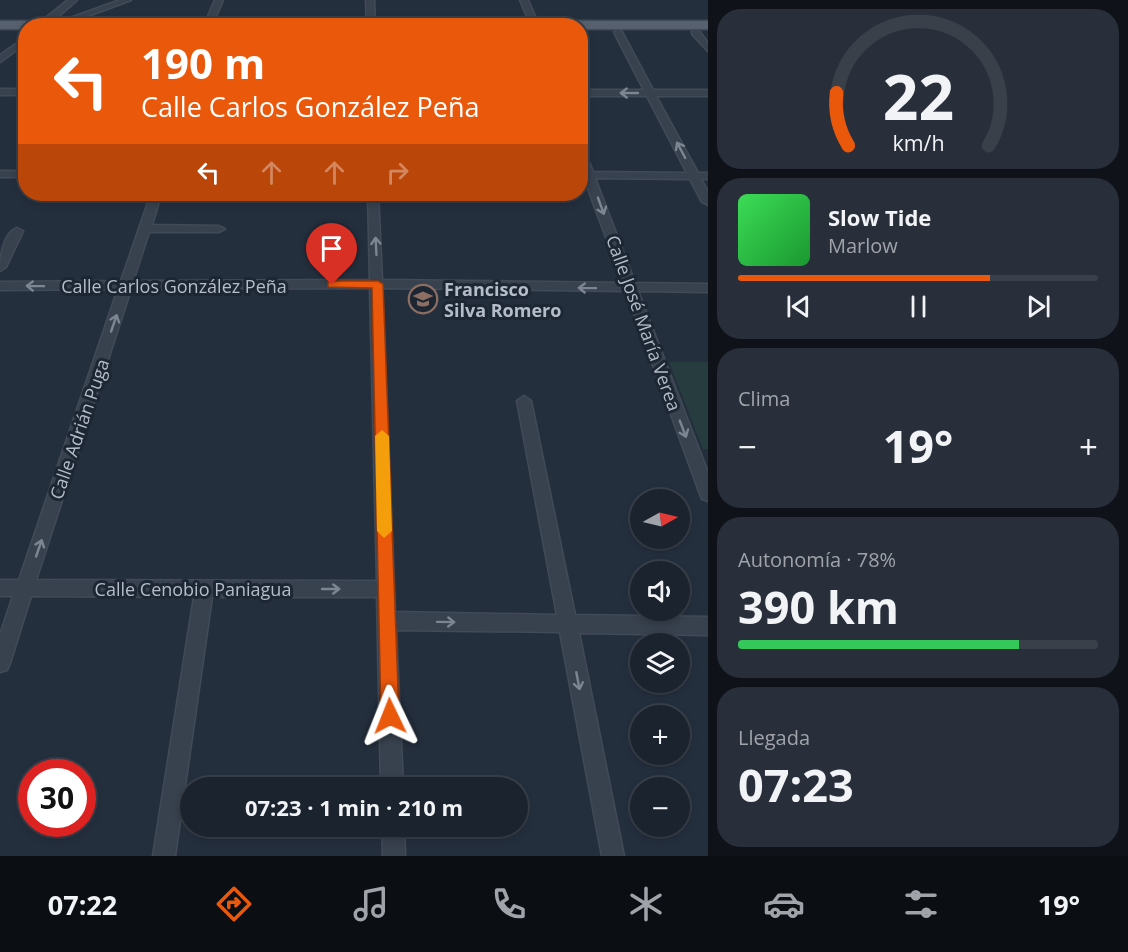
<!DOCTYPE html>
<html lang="es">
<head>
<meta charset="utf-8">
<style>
  :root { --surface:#1b232e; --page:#282f3a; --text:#f1f3f6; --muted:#a0a4aa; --line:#39404a; --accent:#ea580c }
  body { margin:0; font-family:"Open Sans",sans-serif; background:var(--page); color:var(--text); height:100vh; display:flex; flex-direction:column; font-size:22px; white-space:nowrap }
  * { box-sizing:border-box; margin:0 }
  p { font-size:20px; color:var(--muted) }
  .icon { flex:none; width:33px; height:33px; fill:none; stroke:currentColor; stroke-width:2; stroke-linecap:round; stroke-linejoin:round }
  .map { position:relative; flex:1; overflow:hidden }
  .panel { display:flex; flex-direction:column; gap:9px; padding:9px; background:#0f1319; width:420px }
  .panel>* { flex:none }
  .banner { position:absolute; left:18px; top:18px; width:570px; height:183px; border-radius:24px; box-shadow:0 3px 9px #0003,0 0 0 2px var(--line); background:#ea580c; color:#fff; overflow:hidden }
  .needle { width:39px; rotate:82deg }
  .buttons { position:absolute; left:630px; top:489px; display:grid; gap:12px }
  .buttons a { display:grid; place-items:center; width:60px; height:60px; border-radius:50%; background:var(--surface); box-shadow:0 3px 9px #0003,0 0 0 2px var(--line); font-size:30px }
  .speed { position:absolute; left:18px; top:759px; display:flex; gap:12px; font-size:30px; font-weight:700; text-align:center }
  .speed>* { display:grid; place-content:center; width:78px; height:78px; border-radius:50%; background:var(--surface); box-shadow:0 3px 9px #0003,0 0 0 2px var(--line); line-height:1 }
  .speed .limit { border:9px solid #d22; background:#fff; color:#111 }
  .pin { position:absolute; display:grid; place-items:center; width:51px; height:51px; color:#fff; margin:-62px -26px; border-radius:50% 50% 50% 0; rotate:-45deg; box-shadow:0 0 6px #0007 }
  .pin .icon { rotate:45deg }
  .me { position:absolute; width:66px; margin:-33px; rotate:358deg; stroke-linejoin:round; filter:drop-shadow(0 0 4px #0008) }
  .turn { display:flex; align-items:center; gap:21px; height:126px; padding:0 24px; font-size:27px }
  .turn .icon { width:78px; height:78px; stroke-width:2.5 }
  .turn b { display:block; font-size:42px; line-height:51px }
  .lanes { display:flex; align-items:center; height:57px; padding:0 24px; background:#0003; justify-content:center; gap:30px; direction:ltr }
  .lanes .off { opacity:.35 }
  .big { font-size:45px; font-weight:700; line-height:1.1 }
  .panel .tile { flex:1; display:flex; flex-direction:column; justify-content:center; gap:9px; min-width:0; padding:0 21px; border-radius:24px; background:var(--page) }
  .panel .dial { align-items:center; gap:0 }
  .dial svg { height:156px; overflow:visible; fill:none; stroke:var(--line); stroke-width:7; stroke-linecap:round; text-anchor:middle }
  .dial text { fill:var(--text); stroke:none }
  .song { display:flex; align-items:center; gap:18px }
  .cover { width:72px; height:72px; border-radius:9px; background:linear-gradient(135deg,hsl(130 70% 55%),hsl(130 70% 35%)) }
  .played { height:6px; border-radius:3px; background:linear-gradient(90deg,var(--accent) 70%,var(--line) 70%) }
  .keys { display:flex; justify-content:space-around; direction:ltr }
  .heat { display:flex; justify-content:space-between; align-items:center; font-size:33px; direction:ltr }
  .charge { height:9px; border-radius:4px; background:linear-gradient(90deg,#34c759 78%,var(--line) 0) }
  .trip { position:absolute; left:180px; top:777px; width:348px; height:60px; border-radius:30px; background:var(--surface); box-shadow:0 3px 9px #0003,0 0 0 2px var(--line); font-weight:700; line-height:60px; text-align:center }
  .dock { display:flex; height:96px; justify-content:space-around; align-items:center; background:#0b0e12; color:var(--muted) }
  .dock .icon { width:42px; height:42px }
  .dock .selected { color:var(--accent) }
  .dock b { font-size:27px; color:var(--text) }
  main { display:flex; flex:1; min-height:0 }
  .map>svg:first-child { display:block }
  .green { fill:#263c3f }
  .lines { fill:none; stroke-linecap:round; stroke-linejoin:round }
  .minor-casing { stroke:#414a57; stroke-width:3 }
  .primary-casing { stroke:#414a57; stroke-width:3 }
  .minor { fill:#38414e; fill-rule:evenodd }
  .primary { fill:#56606e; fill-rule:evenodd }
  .oneway { stroke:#7c8592 }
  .route { fill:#ea580c; stroke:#983908; stroke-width:1.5 }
  .slow { fill:#f59e0b }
  .labels { text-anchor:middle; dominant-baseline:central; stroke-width:6; stroke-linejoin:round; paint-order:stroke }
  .street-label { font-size:18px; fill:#b4bcc9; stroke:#1d2633 }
  .poi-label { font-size:18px; font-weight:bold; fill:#b4bcc9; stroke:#1d2633; text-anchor:start }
</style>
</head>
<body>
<main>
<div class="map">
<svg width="708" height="856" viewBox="0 0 708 856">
  <rect width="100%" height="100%" fill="#242f3e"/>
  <path class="green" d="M669,362H708V449H703Z"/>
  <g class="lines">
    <g class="minor-casing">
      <path id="minor" d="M68,0H77L48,25H42V21Z
        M120,0H131L61,26H48Z
        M215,0H223L212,26H204Z
        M366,0H374L375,26H367Z
        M520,0H528L539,26H531Z
        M618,30L622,32L653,90H708V96H656L698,173H708V179H701L708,192V205L702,202L690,179L595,178L635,283L708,284V292L638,291L708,473V501L702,499L700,494L626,291L382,288L395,612L557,615L517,401L524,396L531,401L575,615L708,617V635L579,633L624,856H602L560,632L396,630L403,788H381L377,597H212L175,856H153L194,597L31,596L10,663L7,670L0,672V635L13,596H0V580H19L118,289L0,290V282L121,281L151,194H161L152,225L219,226L225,229L219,232H149L133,281L370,280L368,194H378L382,280L623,283L584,178H580V149L585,152L593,172L687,173L647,96H580V90H644L614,32ZM370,288L377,581L36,580L131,289Z
        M692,30H698L708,43V51L692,34Z
        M26,37V43L0,62V55Z
        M0,89H26V95H0Z
        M0,171H26V177H0Z
        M17,228L23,231L6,267L0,271C0,258 3,233 17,228Z
        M382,826H404L405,856H383Z"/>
    </g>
    <g class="primary-casing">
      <path id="primary" d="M0,21H708V29H580V26H26V29H0Z"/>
    </g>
    <use href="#minor" class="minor"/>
    <use href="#primary" class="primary"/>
  </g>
  <defs><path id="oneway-shaft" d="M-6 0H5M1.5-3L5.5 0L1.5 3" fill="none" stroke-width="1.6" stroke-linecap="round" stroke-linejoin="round" transform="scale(1.5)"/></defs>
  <g class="oneway">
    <use href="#oneway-shaft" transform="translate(629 93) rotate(180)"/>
    <use href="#oneway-shaft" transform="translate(681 150) rotate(-118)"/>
    <use href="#oneway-shaft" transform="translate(601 206) rotate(70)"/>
    <use href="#oneway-shaft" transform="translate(376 246) rotate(-93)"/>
    <use href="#oneway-shaft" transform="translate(35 286) rotate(-179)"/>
    <use href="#oneway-shaft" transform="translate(587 288) rotate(-179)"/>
    <use href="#oneway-shaft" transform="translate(114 323) rotate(-71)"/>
    <use href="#oneway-shaft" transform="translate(683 429) rotate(69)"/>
    <use href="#oneway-shaft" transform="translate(39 548) rotate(-71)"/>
    <use href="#oneway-shaft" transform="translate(331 589)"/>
    <use href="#oneway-shaft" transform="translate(446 622) rotate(1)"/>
    <use href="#oneway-shaft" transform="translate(578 681) rotate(79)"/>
  </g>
  <path class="route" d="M332,281H378L383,284L399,716L396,723L390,725L383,723L381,716L372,288L328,287V282Z"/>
  <path class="slow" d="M382,430L389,436L392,531L384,538L377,531L375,436Z"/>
  <defs>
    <g id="school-ring" transform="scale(1.5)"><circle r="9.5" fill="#1d2633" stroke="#8d6e63" stroke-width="1.5"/><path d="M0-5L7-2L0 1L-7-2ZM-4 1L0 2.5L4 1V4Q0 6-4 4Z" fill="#8d6e63"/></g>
  </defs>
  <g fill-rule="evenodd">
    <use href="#school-ring" x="423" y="299"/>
  </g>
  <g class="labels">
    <g class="street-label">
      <text x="174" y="286">Calle Carlos González Peña</text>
      <text transform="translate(644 323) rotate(70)">Calle José María Verea</text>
      <text transform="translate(79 429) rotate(-71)">Calle Adrián Puga</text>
      <text x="193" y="589">Calle Cenobio Paniagua</text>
    </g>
    <g class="poi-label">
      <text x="444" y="289">Francisco<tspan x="444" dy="21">Silva Romero</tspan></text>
    </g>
  </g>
</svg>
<div class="buttons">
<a><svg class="needle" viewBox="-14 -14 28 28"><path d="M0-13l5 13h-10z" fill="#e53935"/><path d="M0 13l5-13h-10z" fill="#a0a4aa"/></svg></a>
<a><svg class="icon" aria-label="sound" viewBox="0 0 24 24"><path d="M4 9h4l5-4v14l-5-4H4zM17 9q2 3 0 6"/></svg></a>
<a><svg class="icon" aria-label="layers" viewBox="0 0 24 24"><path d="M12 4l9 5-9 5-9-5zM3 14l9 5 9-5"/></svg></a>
<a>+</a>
<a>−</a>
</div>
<div class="speed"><div class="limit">30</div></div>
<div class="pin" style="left:332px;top:285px;background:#d93025"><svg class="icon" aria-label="arrive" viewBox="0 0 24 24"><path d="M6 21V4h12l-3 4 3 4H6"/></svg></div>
<svg class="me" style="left:390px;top:716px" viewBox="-20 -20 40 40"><path d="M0-17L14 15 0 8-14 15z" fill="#ea580c" stroke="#fff" stroke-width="4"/></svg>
<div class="trip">07:23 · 1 min · 210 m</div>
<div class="banner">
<div class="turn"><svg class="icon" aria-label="left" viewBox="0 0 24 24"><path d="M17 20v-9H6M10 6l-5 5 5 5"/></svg><div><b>190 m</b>Calle Carlos González Peña</div></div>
<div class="lanes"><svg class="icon" aria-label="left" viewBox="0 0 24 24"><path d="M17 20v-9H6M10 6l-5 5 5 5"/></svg><svg class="icon off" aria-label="ahead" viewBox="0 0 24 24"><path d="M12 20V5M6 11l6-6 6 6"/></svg><svg class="icon off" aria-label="ahead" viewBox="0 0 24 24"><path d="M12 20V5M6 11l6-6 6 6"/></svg><svg class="icon off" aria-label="right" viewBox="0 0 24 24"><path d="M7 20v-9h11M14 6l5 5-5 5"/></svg></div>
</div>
</div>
<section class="panel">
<div class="tile dial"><svg viewBox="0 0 100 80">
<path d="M14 69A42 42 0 1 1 86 69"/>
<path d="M14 69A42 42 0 0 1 8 42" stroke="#ea580c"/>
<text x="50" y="56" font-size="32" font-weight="700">22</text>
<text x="50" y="72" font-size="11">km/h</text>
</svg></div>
<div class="tile">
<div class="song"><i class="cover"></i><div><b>Slow Tide</b><p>Marlow</p></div></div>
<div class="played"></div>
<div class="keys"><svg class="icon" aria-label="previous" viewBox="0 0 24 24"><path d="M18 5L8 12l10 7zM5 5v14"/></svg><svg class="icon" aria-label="pause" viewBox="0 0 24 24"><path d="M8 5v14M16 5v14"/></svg><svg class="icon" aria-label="next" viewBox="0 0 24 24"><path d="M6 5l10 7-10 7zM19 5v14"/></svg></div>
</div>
<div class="tile"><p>Clima</p>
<div class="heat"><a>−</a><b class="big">19°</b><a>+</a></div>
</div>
<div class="tile"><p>Autonomía · 78%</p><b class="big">390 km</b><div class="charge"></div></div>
<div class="tile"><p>Llegada</p><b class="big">07:23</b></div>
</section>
</main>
<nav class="dock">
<b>07:22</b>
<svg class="icon selected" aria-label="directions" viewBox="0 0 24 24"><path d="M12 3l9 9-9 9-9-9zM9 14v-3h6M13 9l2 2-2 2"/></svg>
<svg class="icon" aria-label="music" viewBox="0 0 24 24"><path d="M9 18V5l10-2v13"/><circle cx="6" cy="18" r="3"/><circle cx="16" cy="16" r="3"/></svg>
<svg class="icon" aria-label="phone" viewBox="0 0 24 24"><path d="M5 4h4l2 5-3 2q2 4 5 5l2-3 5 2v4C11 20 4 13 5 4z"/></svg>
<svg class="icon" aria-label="climate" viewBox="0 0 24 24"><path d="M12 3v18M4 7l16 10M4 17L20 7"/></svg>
<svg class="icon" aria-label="car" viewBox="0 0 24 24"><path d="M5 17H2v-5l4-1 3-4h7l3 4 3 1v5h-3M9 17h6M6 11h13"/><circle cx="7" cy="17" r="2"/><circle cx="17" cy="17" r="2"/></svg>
<svg class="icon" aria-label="filters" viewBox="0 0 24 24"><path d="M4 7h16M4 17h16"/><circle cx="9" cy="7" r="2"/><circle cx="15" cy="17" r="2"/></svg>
<b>19°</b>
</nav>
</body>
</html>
